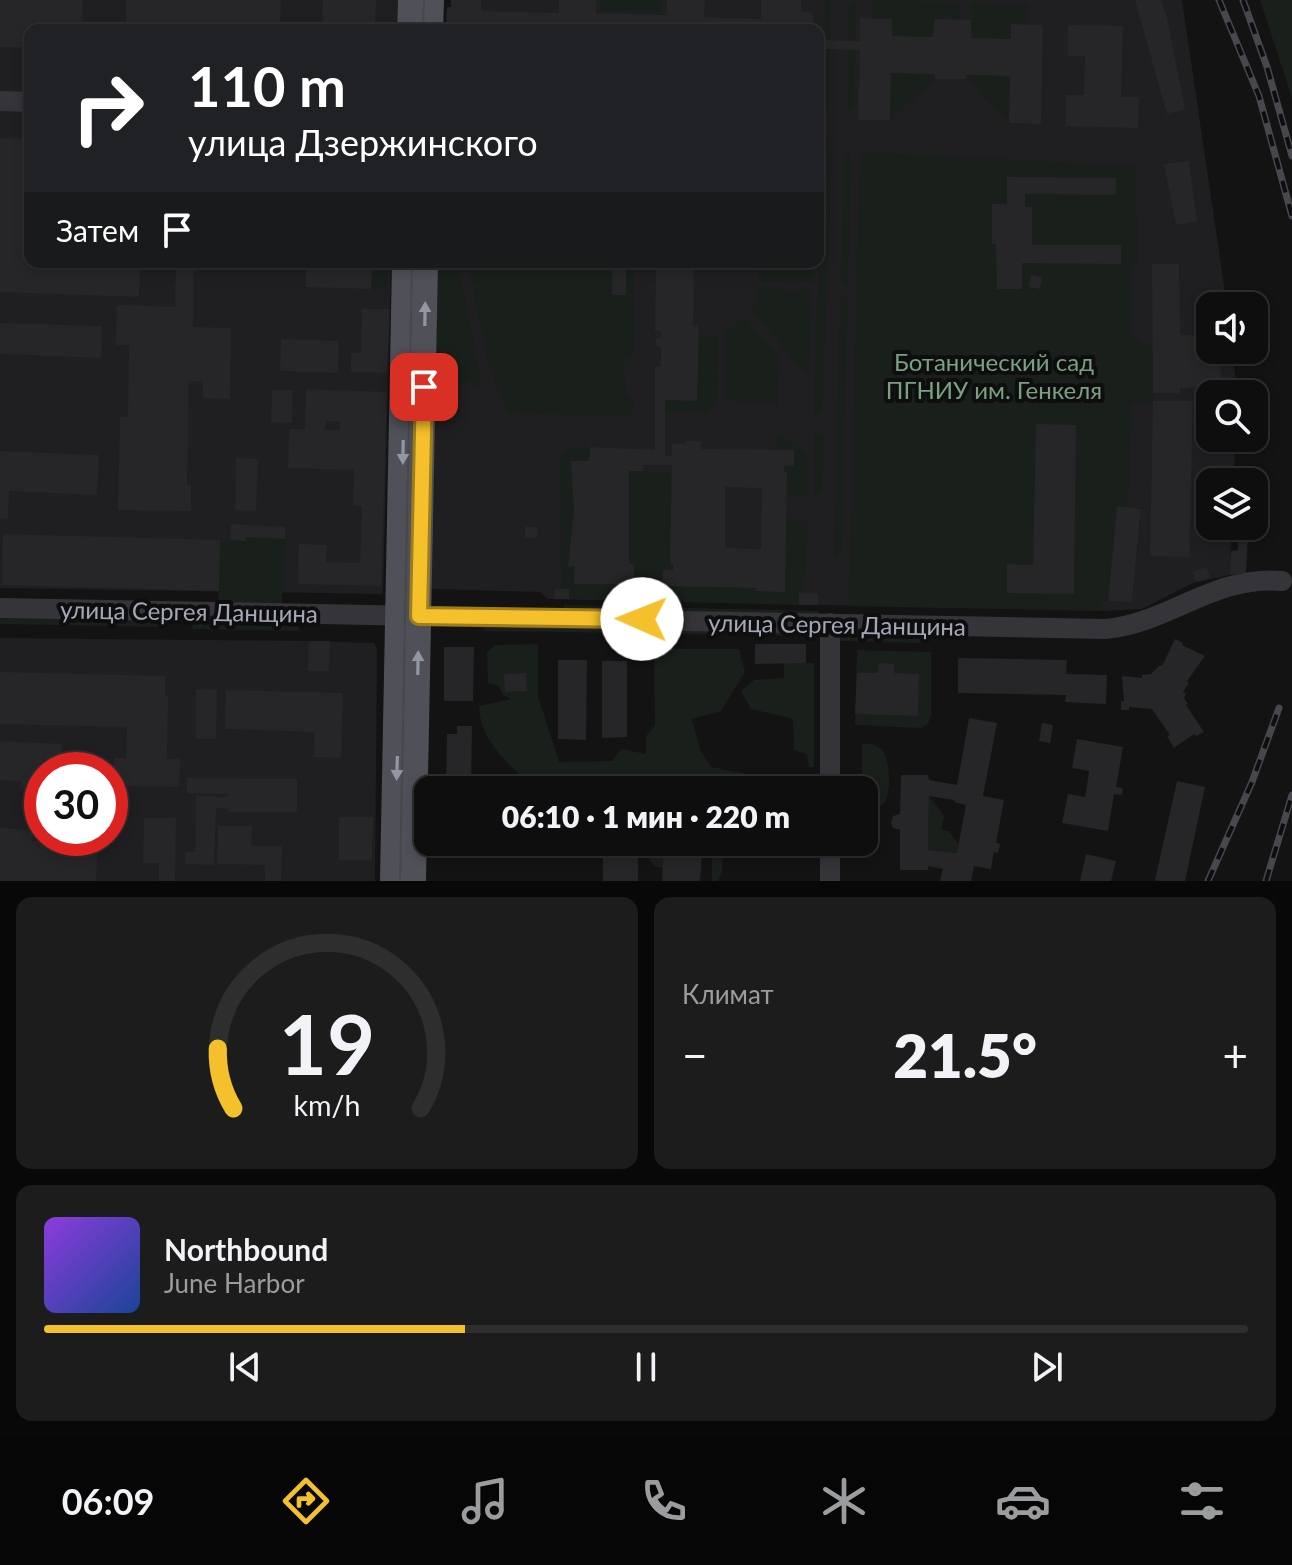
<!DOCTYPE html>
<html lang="ru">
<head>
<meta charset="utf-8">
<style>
  :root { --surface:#0e0e0f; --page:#1c1c1d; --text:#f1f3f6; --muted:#9b9c9e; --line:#2e2e2f; --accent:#f4c02b }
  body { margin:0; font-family:Lato,sans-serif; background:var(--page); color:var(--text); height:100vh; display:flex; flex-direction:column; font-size:30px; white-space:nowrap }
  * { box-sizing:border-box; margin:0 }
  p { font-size:26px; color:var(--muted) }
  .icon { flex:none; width:44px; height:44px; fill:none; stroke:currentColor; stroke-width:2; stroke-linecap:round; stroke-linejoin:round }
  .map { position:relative; height:881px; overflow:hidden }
  .sheet { display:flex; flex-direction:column; gap:16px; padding:16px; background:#080808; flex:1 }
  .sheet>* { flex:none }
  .hud { position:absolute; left:24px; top:24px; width:800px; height:244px; border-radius:16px; box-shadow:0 4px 12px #0003,0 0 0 2px var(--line); background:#202124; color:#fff; overflow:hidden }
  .buttons { position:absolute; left:1196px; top:292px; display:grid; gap:16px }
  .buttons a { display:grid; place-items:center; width:72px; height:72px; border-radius:16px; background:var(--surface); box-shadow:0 4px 12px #0003,0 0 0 2px var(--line); font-size:40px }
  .speed { position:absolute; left:24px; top:752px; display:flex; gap:16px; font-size:40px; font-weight:700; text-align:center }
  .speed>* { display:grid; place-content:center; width:104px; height:104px; border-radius:50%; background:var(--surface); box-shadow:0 4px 12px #0003,0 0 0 2px var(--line); line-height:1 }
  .speed .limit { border:12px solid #d22; background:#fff; color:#111 }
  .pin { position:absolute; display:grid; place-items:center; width:68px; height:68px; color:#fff; margin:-34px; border-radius:16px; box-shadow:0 4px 12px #0006 }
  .me { position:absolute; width:88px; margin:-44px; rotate:271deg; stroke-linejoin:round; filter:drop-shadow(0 0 6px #0008) }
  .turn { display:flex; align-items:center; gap:28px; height:168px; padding:0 32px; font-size:36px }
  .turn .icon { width:104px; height:104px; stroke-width:2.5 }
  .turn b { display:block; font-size:56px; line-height:68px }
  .then { display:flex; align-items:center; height:76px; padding:0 32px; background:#0003; gap:16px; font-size:30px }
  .big { font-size:60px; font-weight:800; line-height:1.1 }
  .sheet .widget { flex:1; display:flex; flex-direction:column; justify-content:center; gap:12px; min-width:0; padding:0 28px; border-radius:16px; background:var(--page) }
  .sheet .dial { align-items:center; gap:0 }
  .dial svg { height:208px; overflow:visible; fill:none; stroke:var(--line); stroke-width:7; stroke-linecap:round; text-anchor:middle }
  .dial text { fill:var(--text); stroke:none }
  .song { display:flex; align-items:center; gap:24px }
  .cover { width:96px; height:96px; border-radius:12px; background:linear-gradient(135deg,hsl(270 70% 55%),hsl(220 70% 35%)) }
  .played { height:8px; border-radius:4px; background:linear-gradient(90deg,var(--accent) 35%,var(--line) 35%) }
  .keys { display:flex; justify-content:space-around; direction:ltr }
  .heat { display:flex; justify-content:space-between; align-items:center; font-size:44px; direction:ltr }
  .sheet .tiles { flex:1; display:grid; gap:16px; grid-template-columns:1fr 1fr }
  .widget:last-child { grid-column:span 2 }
  .trip { position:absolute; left:414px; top:776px; width:464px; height:80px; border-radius:16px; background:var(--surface); box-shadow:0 4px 12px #0003,0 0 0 2px var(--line); font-weight:800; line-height:80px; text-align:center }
  .dock { display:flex; height:128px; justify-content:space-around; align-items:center; background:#060606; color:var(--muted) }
  .dock .icon { width:56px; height:56px }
  .dock .on { color:var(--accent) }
  .dock b { font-size:36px; color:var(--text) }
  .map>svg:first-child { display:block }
  .built { fill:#1f1f21; fill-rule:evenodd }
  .green { fill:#191f1a }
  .building { fill:#262628; fill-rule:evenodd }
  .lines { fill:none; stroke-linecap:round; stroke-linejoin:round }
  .minor { stroke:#343439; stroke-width:20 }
  .major { stroke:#505158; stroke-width:26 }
  .tram { stroke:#47484e; stroke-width:2 }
  .rail-casing { stroke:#47484e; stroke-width:7 }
  .rail { stroke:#0e0e0f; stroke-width:4; stroke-dasharray:12; stroke-linecap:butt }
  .oneway { fill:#9397a2 }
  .route-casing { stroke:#9f7d1c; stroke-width:20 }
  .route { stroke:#f4c02b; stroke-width:14 }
  .labels { text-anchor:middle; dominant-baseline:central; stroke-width:8; stroke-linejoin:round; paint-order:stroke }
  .park-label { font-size:24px; fill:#7aa080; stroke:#0e0e0f }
  .street-label { font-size:24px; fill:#a4a8b5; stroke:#0e0e0f }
</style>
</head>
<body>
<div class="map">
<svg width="1292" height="881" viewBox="0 0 1292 881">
  <rect width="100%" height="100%" fill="#131314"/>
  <path class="built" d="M0,0H398L396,30H30V262H391L383,594L0,588Z
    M451,0H1182L1227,306H1210V350H1232L1237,389V394H1210V438H1235L1234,482H1210V526H1232L1229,575L1193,583L1142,609L1103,611L548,599L540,592L431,589L436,262H818V30H446L447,7H451ZM1117,507L1141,509L1132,603L1108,601Z
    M0,638L309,641L374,643L377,649L375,881H0ZM42,770H110V838H42Z"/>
  <path class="green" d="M601,0H661V12L601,10Z
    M824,0H830L828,111L822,106Z
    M856,0L853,110H848L849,9Z
    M872,0L960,3L959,20L933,37L892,36V19L872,18Z
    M1260,0H1292V98Z
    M971,3L1028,5L1027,25L1012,24L1011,39L971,38Z
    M891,73L935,74V79L890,120Z
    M966,75L1010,76L1009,123L966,79Z
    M823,131L831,145L832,155L822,411L814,416Z
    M845,149L851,154L848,285L841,283Z
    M860,152L1135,166L1138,260L1131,265V334L1153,348V402L1131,404L1128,508L1117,507L1108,601H1102L1103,611L849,606Z
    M372,262H388V287L371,289Z
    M436,262H458L482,388L470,382H458L446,394L448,404L435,405Z
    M469,262H634V355L624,360L625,393L634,399L632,413L624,416L511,413C488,387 475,298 469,262Z
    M755,262H812L811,282H800L793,276L784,282L760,281Z
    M759,287L784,289L793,293L799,289L811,290L809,377L752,311Z
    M843,297H847L842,553L834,559L840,299Z
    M745,318L779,359L777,407L773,402L724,400L725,333Z
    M718,336L717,399L708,413L665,412V400H697L699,337Z
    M815,433H820L823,437L822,491L814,497Z
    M775,435H780L808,458L807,497H786L787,472H784V466H794V451L776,450Z
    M573,447H590L591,461H571L574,511L571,550L575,584H634V565L629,564V471L671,473L670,563L673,564V570H663L662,586L756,588L757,591L784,592L786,521H807L805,580L799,593V605L569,599V589H562L560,462L564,451Z
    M246,537L285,539L282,604H218L220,544L230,540L246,541Z
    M564,605L819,611V617L564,611Z
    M0,618L163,620V627L0,624Z
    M485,622L805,628V636L484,631Z
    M193,623L299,626L298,631L192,629Z
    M840,633L921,635V643L840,641Z
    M538,644V696L559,762L612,761L621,749L646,754V736L655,725L654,649H739L745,672L721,711L692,719L700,750L711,767L814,787V790H633L629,783H609L598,790L534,788C509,764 480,742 479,706L511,699L503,695L499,686L488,683L487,652L495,645Z
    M857,650L931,652V715L928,724L922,728L855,725Z
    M784,663H814V767H809L807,754L794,750L793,719L751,709L741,691L754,680L784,678Z
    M862,744H872L882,749C890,761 893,794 882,805C877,810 870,810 864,810V790H862Z
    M929,796L946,819L943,818L942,830L949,831L959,845L957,853L928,850Z
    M634,842H664L663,868L654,866L647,856L634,854Z
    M712,842H724L722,872L718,881H712Z"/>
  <path class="building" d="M0,0H83L82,30H30V48L0,47Z
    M126,0H281L280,30H126Z
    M323,0H376L375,30H322Z
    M451,0H481V11L559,13V0H596V13L667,15V0H705L704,17L761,19V0H801V12H810L813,15V30H446L447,7H451Z
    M1135,0H1161L1167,17L1185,109L1167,114Z
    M860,18L892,19V36L933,37L934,19L971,20V38L1011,39V24L1043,25L1041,124L1009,123L1010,76L966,75V79H935V74L891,73L890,120H858L860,50L818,49V40L860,41Z
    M1068,25L1123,26L1121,97H1139L1138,128L1066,126V95H1084L1085,56H1068Z
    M0,138L30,139V262H140L139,297L0,292Z
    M1189,161L1197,221L1176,225L1164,164Z
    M1007,177L1116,178V195L1025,194V207H1032V245H1121V264L1022,263V289H997L996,244H992V204H1007Z
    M176,262H194L193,327L231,328L230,399L203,398V381H189L187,485H191V511L118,510L120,417H128L129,345H116L117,305L175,307Z
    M306,262H372L371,289L306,287Z
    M656,262H694L693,325H699L697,401L665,400V456H672V444H685V441H701V449L794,450V466H784V472H787L785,592L756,591V588L662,586L663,570H673V564H670L672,465H643L644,471H629V564H634V584H574L575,566H568L574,511L571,461H589L590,447L655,450V367H661V347L656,346V338H661V331H655ZM725,487L762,488L761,549L725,548Z
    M1152,264H1179L1180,335H1210V350H1221V387L1180,388V393H1153Z
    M612,269H626V295H612Z
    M1031,275L1042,277L1040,289L1029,287Z
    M362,309H390L387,373L351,372V353H361Z
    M0,323L102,326L101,358L0,354Z
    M281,339L339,341L338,373L280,371Z
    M306,389L387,392L381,586L298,584L299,544L327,545L326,562L360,563L362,506H353L354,470L288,468L289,429H305ZM326,421H340V430H325Z
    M272,390H293L292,423L271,422Z
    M1153,401H1193L1189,557L1150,556Z
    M1036,424L1076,425L1074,594L1007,593V564L1033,565Z
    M0,451L99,455L97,495L9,491L8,519L0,518Z
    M236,458L258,459L256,511L235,510Z
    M1117,506L1141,509L1132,603L1108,601Z
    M231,524L285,527V539L246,537V541L230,540Z
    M525,527H538L537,538H525Z
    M3,534L220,540L219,591L2,585Z
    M1248,534L1246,573L1229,575L1231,551L1238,550V535Z
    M1207,567L1210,578L1196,582L1193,572Z
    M555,589H569V599H554Z
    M799,593L818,594V605H799Z
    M1175,639L1183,643L1182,645L1205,656L1187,681L1189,683L1183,692L1186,694L1184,698L1188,704L1186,705L1204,732L1196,736L1194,734L1174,748L1167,736L1170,735L1152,709L1129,707V710H1121V701H1124L1122,676L1142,678V675L1151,674L1160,665L1162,666Z
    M309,641H330L329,671H308Z
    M755,644H806V663L755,664Z
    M444,647H474L473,701H444Z
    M958,658L1067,660L1066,674L1107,675L1106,704L1065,702L1066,695L958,693Z
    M558,660H587L586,740L558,739Z
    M602,661H627V737L602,738Z
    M879,663L894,664V673L919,674L918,716L855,714L857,673H878Z
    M0,672L165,676V696H168L167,759H180L179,787L113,786L114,758H126L127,727L0,724Z
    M526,673L527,691L505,692L504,674Z
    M196,689L217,690L216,739H196Z
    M226,690L343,693L341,758L314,757L315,732L225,729Z
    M969,718L997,723L983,796L1004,800L996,843L1000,844L998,853L994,852L991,869L974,866L971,881H940L943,869L928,866V870H900V830L893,828L891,823L893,816L900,814L901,775H928L929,780L957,785ZM929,796L954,800V802L966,805L957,853L928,850Z
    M1042,723L1053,725L1050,743L1039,741Z
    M457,726H472L471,790H446L447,734H457Z
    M1077,739L1123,747L1116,787L1123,788L1122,795L1114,794L1108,831L1062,823L1068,794L1085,797L1089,773V771L1072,768Z
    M0,741L62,744L61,770H42V790L20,789L21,781L0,780Z
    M187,778L297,779V812H228V809L216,808L214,865L185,864L186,852H195L196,796L228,797V794L187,793Z
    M1177,781L1205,787L1185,881H1159L1155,880Z
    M339,817H373L372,860H339Z
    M144,818H176L175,881H159V863H143Z
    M218,826H252L251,846H282L281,881H265V865L217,864Z
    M0,828L34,830L33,841L48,842V838H98L96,881H0Z
    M664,842H703L700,881H662Z
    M1086,854L1116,861L1111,881H1080Z
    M603,857H638V881H603Z"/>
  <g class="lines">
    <path class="minor" d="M0,101L30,102
      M0,608L1105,629C1168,624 1213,575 1282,581
      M830,623V790
      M830,881V842"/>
    <path class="major" d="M410,30L411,0
      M430,30L431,0
      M393,881L405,262
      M413,881L425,262"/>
    <path class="tram" d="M423,30L424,0
      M400,881L412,262"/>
    <g class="rail-casing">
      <path id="rail" d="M1219,0L1259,96L1292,216
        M1243,0L1267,67L1292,156
        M1208,881L1252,782L1279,708
        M1266,881L1292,795"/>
    </g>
    <use href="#rail" class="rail"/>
  </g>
  <defs><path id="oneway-solid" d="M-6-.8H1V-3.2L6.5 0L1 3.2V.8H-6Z" transform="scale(2)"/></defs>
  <g class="oneway">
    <use href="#oneway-solid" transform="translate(425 314) rotate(-89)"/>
    <use href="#oneway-solid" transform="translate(403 452) rotate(91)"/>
    <use href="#oneway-solid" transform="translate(418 663) rotate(-89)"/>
    <use href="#oneway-solid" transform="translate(397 768) rotate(92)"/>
  </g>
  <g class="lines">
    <g class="route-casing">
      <path id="route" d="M424,387L419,616L642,619"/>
    </g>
    <use href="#route" class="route"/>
  </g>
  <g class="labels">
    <g class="park-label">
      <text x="994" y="361">Ботанический сад<tspan x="994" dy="28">ПГНИУ им. Генкеля</tspan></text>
    </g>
    <g class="street-label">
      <text transform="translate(189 611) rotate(1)">улица Сергея Данщина</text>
      <text transform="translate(837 624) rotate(1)">улица Сергея Данщина</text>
    </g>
  </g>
</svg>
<div class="buttons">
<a><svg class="icon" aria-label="sound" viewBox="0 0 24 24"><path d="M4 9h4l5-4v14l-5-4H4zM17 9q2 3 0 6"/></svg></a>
<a><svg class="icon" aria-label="search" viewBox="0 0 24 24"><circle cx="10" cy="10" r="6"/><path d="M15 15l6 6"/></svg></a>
<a><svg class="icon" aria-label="layers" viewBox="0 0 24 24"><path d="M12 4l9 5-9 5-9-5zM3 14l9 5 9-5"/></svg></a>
</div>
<div class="speed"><div class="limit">30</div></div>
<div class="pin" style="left:424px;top:387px;background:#d93025"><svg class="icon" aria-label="arrive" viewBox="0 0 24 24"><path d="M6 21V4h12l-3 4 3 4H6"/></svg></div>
<svg class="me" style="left:642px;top:619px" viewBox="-20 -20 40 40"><circle r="19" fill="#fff"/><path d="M0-13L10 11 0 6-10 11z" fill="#f4c02b"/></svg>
<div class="trip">06:10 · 1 мин · 220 m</div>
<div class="hud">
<div class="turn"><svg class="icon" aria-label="right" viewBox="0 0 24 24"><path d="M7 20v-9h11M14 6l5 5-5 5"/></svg><div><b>110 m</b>улица Дзержинского</div></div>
<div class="then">Затем<svg class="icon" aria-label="arrive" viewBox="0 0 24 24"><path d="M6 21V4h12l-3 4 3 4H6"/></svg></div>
</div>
</div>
<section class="sheet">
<div class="tiles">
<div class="widget dial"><svg viewBox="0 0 100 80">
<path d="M14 69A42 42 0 1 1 86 69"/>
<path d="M14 69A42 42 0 0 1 8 46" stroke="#f4c02b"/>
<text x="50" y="56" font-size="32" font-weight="700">19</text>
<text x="50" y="72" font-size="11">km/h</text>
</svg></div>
<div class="widget"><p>Климат</p>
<div class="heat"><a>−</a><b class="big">21.5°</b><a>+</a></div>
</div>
<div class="widget">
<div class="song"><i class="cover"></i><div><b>Northbound</b><p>June Harbor</p></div></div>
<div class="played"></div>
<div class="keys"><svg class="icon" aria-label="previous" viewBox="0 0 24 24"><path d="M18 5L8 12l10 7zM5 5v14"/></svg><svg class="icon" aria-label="pause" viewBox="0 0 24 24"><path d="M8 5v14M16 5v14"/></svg><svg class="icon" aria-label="next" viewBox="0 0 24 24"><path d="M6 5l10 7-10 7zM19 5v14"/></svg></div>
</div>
</div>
</section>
<nav class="dock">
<b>06:09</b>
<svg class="icon on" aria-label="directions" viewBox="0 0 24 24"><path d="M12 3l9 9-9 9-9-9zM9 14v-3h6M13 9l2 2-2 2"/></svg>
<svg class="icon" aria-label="music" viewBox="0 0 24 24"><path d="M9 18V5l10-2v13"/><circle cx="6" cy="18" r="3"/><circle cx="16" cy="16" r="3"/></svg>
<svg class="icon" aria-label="phone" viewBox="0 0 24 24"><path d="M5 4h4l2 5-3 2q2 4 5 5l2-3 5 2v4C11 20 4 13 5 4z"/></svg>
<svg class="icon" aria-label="climate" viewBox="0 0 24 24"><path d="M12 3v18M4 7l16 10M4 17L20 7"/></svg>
<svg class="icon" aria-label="car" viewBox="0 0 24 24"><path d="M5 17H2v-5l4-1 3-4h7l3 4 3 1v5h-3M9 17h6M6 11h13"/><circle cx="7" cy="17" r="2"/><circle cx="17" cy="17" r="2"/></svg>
<svg class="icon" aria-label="filters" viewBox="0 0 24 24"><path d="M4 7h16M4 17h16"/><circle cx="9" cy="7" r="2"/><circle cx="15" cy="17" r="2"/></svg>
</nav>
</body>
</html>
